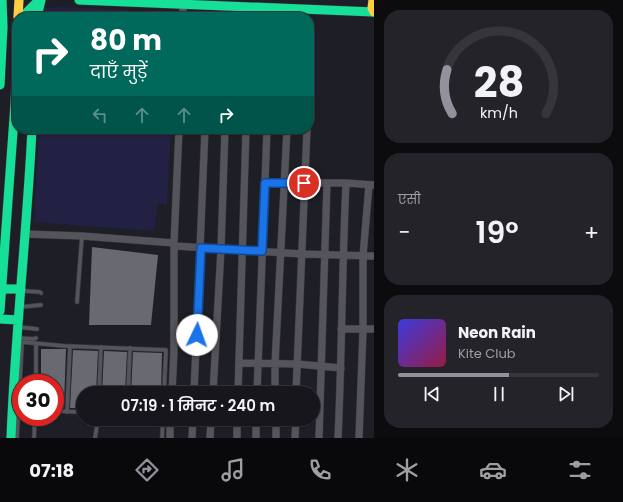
<!DOCTYPE html>
<html lang="hi">
<head>
<meta charset="utf-8">
<style>
  :root { --surface:#16161c; --page:#232329; --text:#f1f3f6; --muted:#9e9fa3; --line:#35353b; --accent:#92929c }
  body { margin:0; font-family:Poppins,"Noto Sans Devanagari",sans-serif; background:var(--page); color:var(--text); height:100vh; display:flex; flex-direction:column; font-size:15px; white-space:nowrap }
  * { box-sizing:border-box; margin:0 }
  p { font-size:13px; color:var(--muted) }
  .icon { flex:none; width:22px; height:22px; fill:none; stroke:currentColor; stroke-width:2; stroke-linecap:round; stroke-linejoin:round }
  .map { position:relative; flex:1; overflow:hidden }
  .drawer { display:flex; flex-direction:column; gap:10px; padding:10px; background:#0c0c0f; width:249px }
  .drawer>* { flex:none }
  .top-card { position:absolute; left:12px; top:12px; width:302px; height:122px; border-radius:16px; box-shadow:0 1px 3px #0004,0 0 0 1px var(--line); background:#00695c; color:#fff; overflow:hidden }
  .speed { position:absolute; left:12px; top:374px; display:flex; gap:8px; font-size:20px; font-weight:700; text-align:center }
  .speed>* { display:grid; place-content:center; width:52px; height:52px; border-radius:50%; background:var(--surface); box-shadow:0 1px 3px #0004,0 0 0 1px var(--line); line-height:1 }
  .speed .limit { border:6px solid #d22; background:#fff; color:#111 }
  .pin { position:absolute; display:grid; place-items:center; width:34px; height:34px; color:#fff; margin:-17px; border:2px solid #fff; border-radius:50%; box-shadow:0 1px 4px #0007 }
  .me { position:absolute; width:44px; margin:-22px; rotate:3deg; stroke-linejoin:round; filter:drop-shadow(0 0 3px #0008) }
  .turn { display:flex; align-items:center; gap:14px; height:84px; padding:0 12px; font-size:18px }
  .turn .icon { width:52px; height:52px; stroke-width:2.5 }
  .turn b { display:block; font-size:28px; line-height:34px }
  .lanes { display:flex; align-items:center; height:38px; padding:0 12px; background:#0003; justify-content:center; gap:20px; direction:ltr }
  .lanes .off { opacity:.35 }
  .big { font-size:30px; font-weight:600; line-height:1.1 }
  .drawer .card { flex:1; display:flex; flex-direction:column; justify-content:center; gap:6px; min-width:0; padding:0 14px; border-radius:16px; background:var(--page) }
  .drawer .dial { align-items:center; gap:0 }
  .dial svg { height:104px; overflow:visible; fill:none; stroke:var(--line); stroke-width:7; stroke-linecap:round; text-anchor:middle }
  .dial text { fill:var(--text); stroke:none }
  .song { display:flex; align-items:center; gap:12px }
  .cover { width:48px; height:48px; border-radius:6px; background:linear-gradient(135deg,hsl(240 70% 55%),hsl(340 70% 35%)) }
  .played { height:4px; border-radius:2px; background:linear-gradient(90deg,var(--accent) 55%,var(--line) 55%) }
  .keys { display:flex; justify-content:space-around; direction:ltr }
  .heat { display:flex; justify-content:space-between; align-items:center; font-size:22px; direction:ltr }
  .trip { position:absolute; left:76px; top:386px; width:244px; height:40px; border-radius:20px; background:var(--surface); box-shadow:0 1px 3px #0004,0 0 0 1px var(--line); font-weight:600; line-height:40px; text-align:center }
  .dock { display:flex; height:64px; justify-content:space-around; align-items:center; background:#09090b; color:var(--muted) }
  .dock .icon { width:28px; height:28px }
  .dock .active { color:var(--accent) }
  .dock b { font-size:18px; color:var(--text) }
  main { display:flex; flex:1; min-height:0 }
  .map>svg:first-child { display:block }
  .green { fill:#222143 }
  .building { fill:#686971 }
  .lines { fill:none; stroke-linecap:round; stroke-linejoin:round }
  .lane-casing { stroke:#383840; stroke-width:5 }
  .street-casing { stroke:#383840; stroke-width:8 }
  .fast-casing { stroke:#383840; stroke-width:10 }
  .slow-casing { stroke:#383840; stroke-width:10 }
  .lane { stroke:#54545a; stroke-width:3.5 }
  .street { stroke:#54545a; stroke-width:7 }
  .fast { stroke:#16e098; stroke-width:9 }
  .slow { stroke:#ffcf43; stroke-width:9 }
  .route-casing { stroke:#114b97; stroke-width:10 }
  .route { stroke:#1a73e8; stroke-width:7 }
</style>
</head>
<body>
<main>
<div class="map">
<svg width="374" height="438" viewBox="0 0 374 438">
  <rect width="100%" height="100%" fill="#1e1e26"/>
  <path class="green" d="M59,7L124,10V17H44L45,8Z
    M39,129H171L167,205L158,203L154,231L34,222Z"/>
  <path class="building" d="M92,247L158,255L151,325H89Z
    M41,349H66L64,405H55V383H41Z
    M73,350L98,351L96,393H83V408H70Z
    M104,351L127,352L125,393H102Z
    M133,352L162,353L161,393H131Z"/>
  <g class="lines">
    <g class="lane-casing">
      <path id="lane" d="M24,291L40,292L41,293
        M77,302L82,236
        M20,307L41,305
        M18,327L37,329
        M18,338L34,339L36,338
        M36,383V343
        M99,393L101,347
        M128,393L130,348
        M55,411L83,412
        M67,412L70,346
        M17,438L22,342L65,346L166,350L164,393
        M34,438L35,417
        M95,438L98,419
        M162,438L163,419"/>
    </g>
    <g class="street-casing">
      <path id="street" d="M183,17V5
        M309,69V72
        M265,183H346L374,185
        M25,234L82,236L174,243
        M175,246L302,254L374,256
        M341,329H374
        M239,363L297,364L341,368
        M172,393L174,350V243L179,129
        M194,393L205,129
        M213,393L221,249L225,129
        M238,393L246,129
        M257,393L267,129
        M275,393V364L287,129
        M296,393L307,129
        M170,419V438
        M276,419V438
        M192,438L193,419
        M210,438L211,419
        M237,438V419
        M256,438V419
        M295,438L296,419
        M319,438L327,183
        M338,438C342,353 342,268 346,183
        M359,438L363,330V256L369,185"/>
    </g>
    <g class="fast-casing">
      <path id="fast" d="M79,0L374,12
        M22,17L39,0
        M37,17L41,0
        M0,85L3,27L2,0
        M1,289H21
        M0,311L15,104L17,57
        M0,319L18,320
        M11,438C15,335 27,232 32,129"/>
    </g>
    <g class="slow-casing">
      <path id="slow" d="M373,0L372,8L374,12
        M18,17L19,0"/>
    </g>
    <use href="#lane" class="lane"/>
    <use href="#street" class="street"/>
    <use href="#fast" class="fast"/>
    <use href="#slow" class="slow"/>
  </g>
  <g class="lines">
    <g class="route-casing">
      <path id="route" d="M197,335L201,248L262,251L265,183H304"/>
    </g>
    <use href="#route" class="route"/>
  </g>
</svg>
<div class="speed"><div class="limit">30</div></div>
<div class="pin" style="left:304px;top:183px;background:#d93025"><svg class="icon" aria-label="arrive" viewBox="0 0 24 24"><path d="M6 21V4h12l-3 4 3 4H6"/></svg></div>
<svg class="me" style="left:197px;top:335px" viewBox="-20 -20 40 40"><circle r="19" fill="#fff"/><path d="M0-13L10 11 0 6-10 11z" fill="#1a73e8"/></svg>
<div class="trip">07:19 · 1 मिनट · 240 m</div>
<div class="top-card">
<div class="turn"><svg class="icon" aria-label="right" viewBox="0 0 24 24"><path d="M7 20v-9h11M14 6l5 5-5 5"/></svg><div><b>80 m</b>दाएँ मुड़ें</div></div>
<div class="lanes"><svg class="icon off" aria-label="left" viewBox="0 0 24 24"><path d="M17 20v-9H6M10 6l-5 5 5 5"/></svg><svg class="icon off" aria-label="ahead" viewBox="0 0 24 24"><path d="M12 20V5M6 11l6-6 6 6"/></svg><svg class="icon off" aria-label="ahead" viewBox="0 0 24 24"><path d="M12 20V5M6 11l6-6 6 6"/></svg><svg class="icon" aria-label="right" viewBox="0 0 24 24"><path d="M7 20v-9h11M14 6l5 5-5 5"/></svg></div>
</div>
</div>
<section class="drawer">
<div class="card dial"><svg viewBox="0 0 100 80">
<path d="M14 69A42 42 0 1 1 86 69"/>
<path d="M14 69A42 42 0 0 1 10 35" stroke="#92929c"/>
<text x="50" y="56" font-size="32" font-weight="700">28</text>
<text x="50" y="72" font-size="11">km/h</text>
</svg></div>
<div class="card"><p>एसी</p>
<div class="heat"><a>−</a><b class="big">19°</b><a>+</a></div>
</div>
<div class="card">
<div class="song"><i class="cover"></i><div><b>Neon Rain</b><p>Kite Club</p></div></div>
<div class="played"></div>
<div class="keys"><svg class="icon" aria-label="previous" viewBox="0 0 24 24"><path d="M18 5L8 12l10 7zM5 5v14"/></svg><svg class="icon" aria-label="pause" viewBox="0 0 24 24"><path d="M8 5v14M16 5v14"/></svg><svg class="icon" aria-label="next" viewBox="0 0 24 24"><path d="M6 5l10 7-10 7zM19 5v14"/></svg></div>
</div>
</section>
</main>
<nav class="dock">
<b>07:18</b>
<svg class="icon active" aria-label="directions" viewBox="0 0 24 24"><path d="M12 3l9 9-9 9-9-9zM9 14v-3h6M13 9l2 2-2 2"/></svg>
<svg class="icon" aria-label="music" viewBox="0 0 24 24"><path d="M9 18V5l10-2v13"/><circle cx="6" cy="18" r="3"/><circle cx="16" cy="16" r="3"/></svg>
<svg class="icon" aria-label="phone" viewBox="0 0 24 24"><path d="M5 4h4l2 5-3 2q2 4 5 5l2-3 5 2v4C11 20 4 13 5 4z"/></svg>
<svg class="icon" aria-label="climate" viewBox="0 0 24 24"><path d="M12 3v18M4 7l16 10M4 17L20 7"/></svg>
<svg class="icon" aria-label="car" viewBox="0 0 24 24"><path d="M5 17H2v-5l4-1 3-4h7l3 4 3 1v5h-3M9 17h6M6 11h13"/><circle cx="7" cy="17" r="2"/><circle cx="17" cy="17" r="2"/></svg>
<svg class="icon" aria-label="filters" viewBox="0 0 24 24"><path d="M4 7h16M4 17h16"/><circle cx="9" cy="7" r="2"/><circle cx="15" cy="17" r="2"/></svg>
</nav>
</body>
</html>
